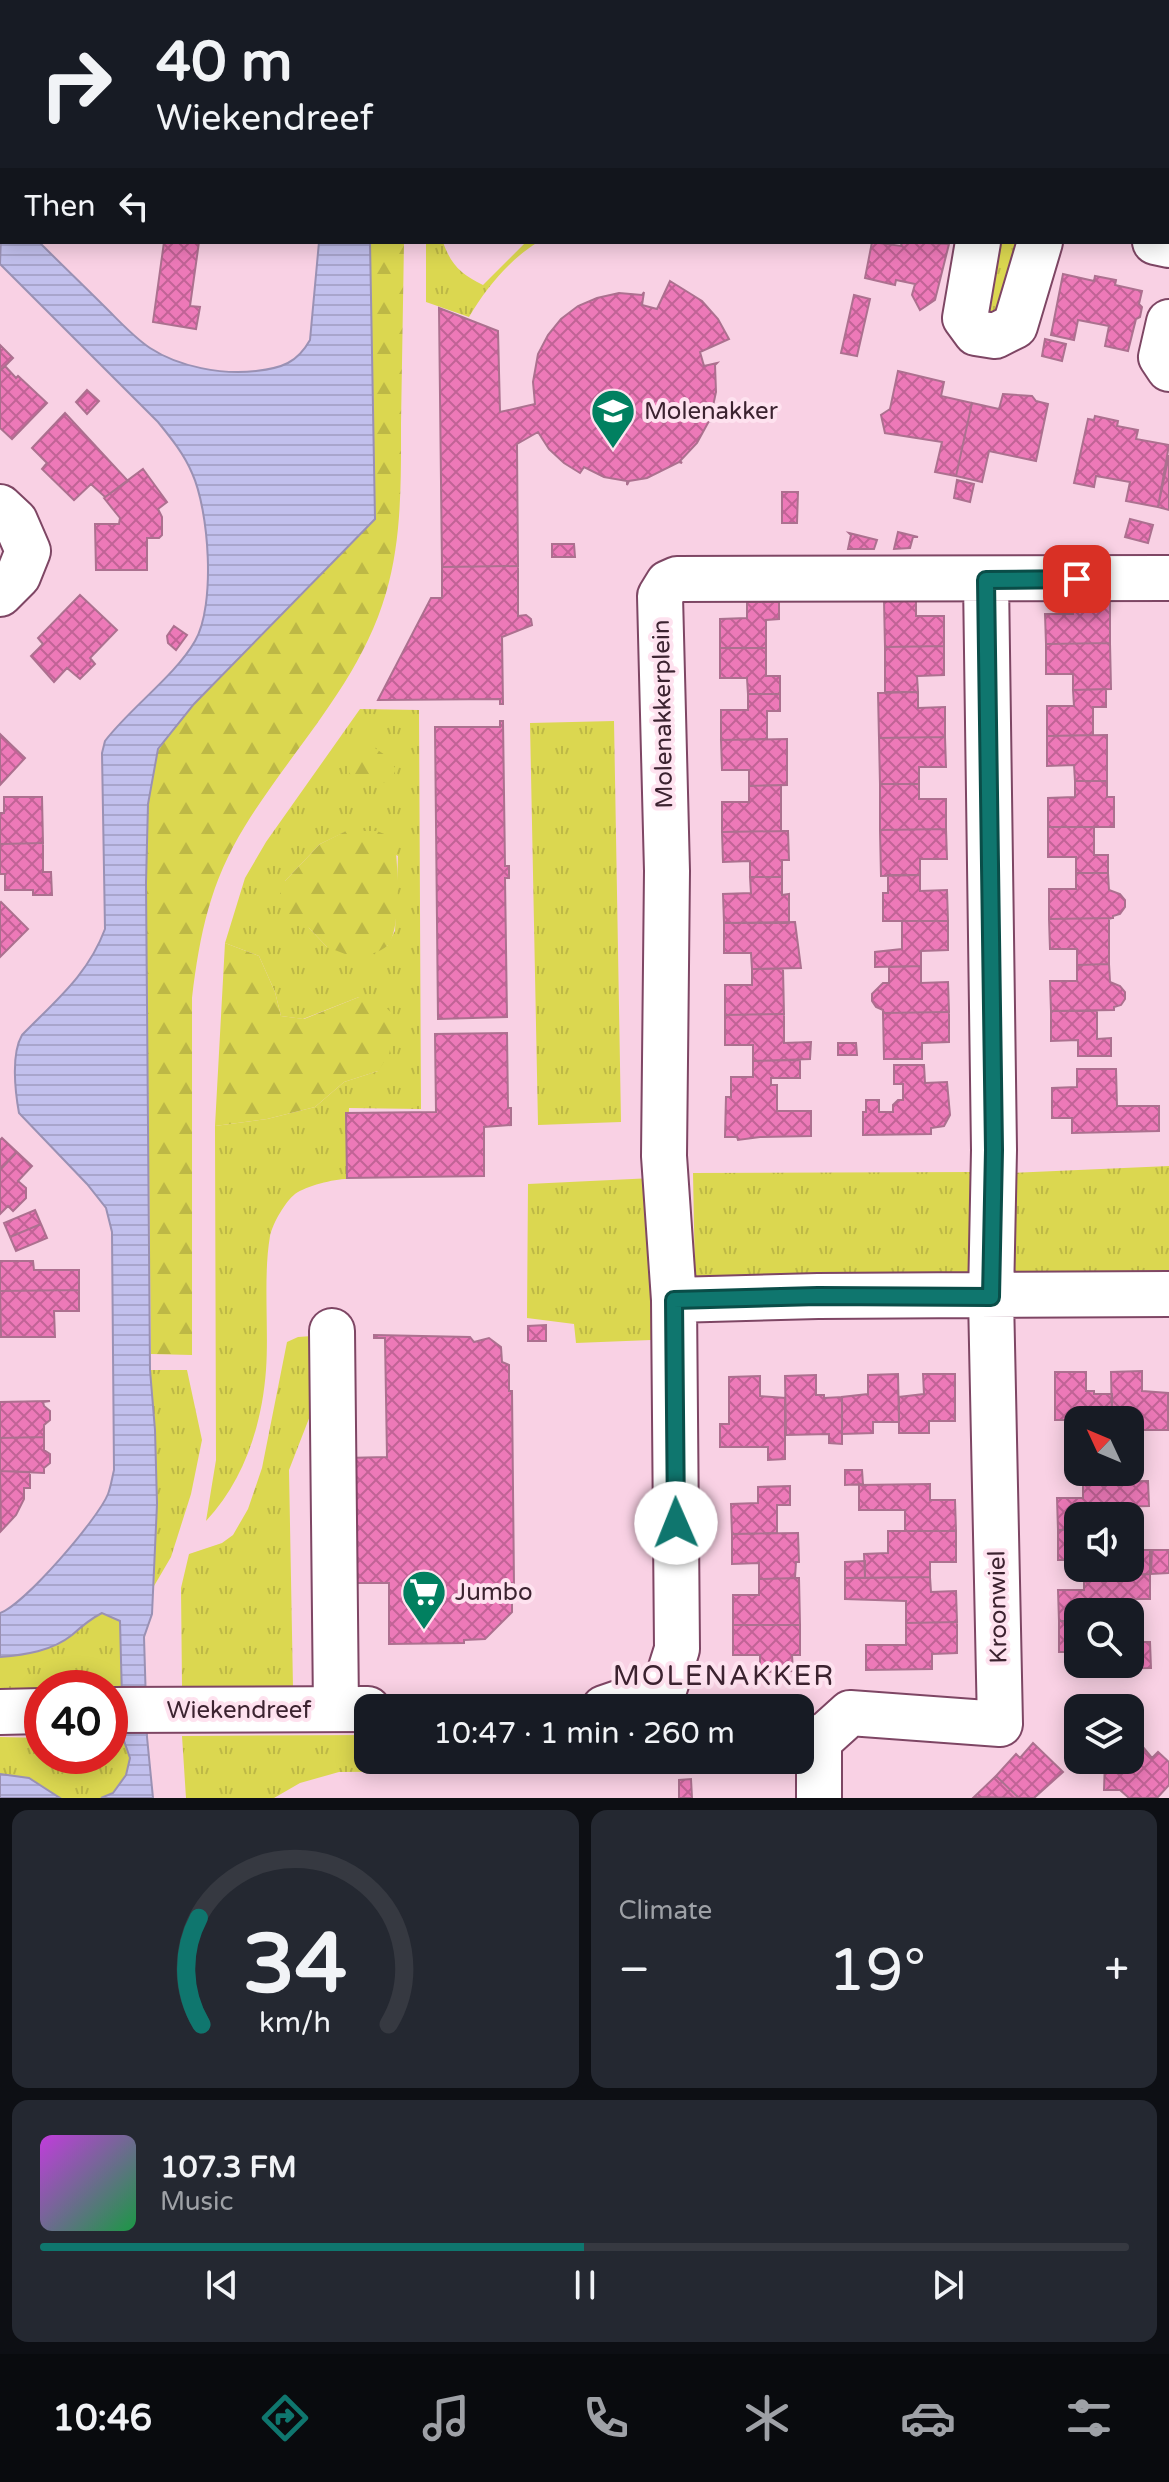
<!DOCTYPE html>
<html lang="en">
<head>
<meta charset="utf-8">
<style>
  :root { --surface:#171b24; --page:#242831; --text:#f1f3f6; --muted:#9ea1a6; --line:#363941; --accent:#0f766e }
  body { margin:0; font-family:"Varela Round",sans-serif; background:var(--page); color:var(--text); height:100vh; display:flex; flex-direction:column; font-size:30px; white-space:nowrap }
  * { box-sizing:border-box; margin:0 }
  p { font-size:26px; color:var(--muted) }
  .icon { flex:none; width:44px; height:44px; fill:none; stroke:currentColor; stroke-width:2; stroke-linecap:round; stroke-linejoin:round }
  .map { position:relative; height:1798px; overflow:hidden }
  .panel { display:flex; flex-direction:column; gap:12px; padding:12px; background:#0d0f14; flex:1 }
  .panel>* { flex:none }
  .guide { position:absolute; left:0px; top:0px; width:1170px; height:244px; box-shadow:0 4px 20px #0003; background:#171b24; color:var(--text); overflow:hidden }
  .needle { width:52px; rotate:314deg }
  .buttons { position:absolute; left:1064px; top:1406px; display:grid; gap:16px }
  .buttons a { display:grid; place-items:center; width:80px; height:80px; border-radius:16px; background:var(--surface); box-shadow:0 4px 20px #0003; font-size:40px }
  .speed { position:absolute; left:24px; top:1670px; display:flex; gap:16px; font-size:40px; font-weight:700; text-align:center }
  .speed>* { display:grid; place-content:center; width:104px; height:104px; border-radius:50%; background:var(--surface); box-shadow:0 4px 20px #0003; line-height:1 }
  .speed .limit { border:12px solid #d22; background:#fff; color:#111 }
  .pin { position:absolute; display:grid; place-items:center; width:68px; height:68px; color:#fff; margin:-34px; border-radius:16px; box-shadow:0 4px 12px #0006 }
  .me { position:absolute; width:88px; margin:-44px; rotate:359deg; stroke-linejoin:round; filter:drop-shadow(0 0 6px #0008) }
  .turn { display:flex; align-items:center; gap:28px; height:168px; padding:0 24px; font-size:36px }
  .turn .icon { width:104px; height:104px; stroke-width:2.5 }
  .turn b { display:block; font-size:56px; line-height:68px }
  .then { display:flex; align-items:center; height:76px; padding:0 24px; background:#0003; gap:16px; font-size:30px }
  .big { font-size:60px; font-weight:600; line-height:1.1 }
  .panel .card { flex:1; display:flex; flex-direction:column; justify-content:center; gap:12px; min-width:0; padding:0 28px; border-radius:16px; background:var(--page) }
  .panel .dial { align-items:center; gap:0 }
  .dial svg { height:208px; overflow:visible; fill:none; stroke:var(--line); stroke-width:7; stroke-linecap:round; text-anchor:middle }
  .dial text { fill:var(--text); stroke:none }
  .song { display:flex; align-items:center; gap:24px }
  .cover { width:96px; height:96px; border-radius:12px; background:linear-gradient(135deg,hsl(290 70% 55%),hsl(140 70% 35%)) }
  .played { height:8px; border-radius:4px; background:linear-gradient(90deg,var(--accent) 50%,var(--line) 50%) }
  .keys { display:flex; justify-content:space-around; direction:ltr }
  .heat { display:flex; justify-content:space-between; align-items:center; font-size:44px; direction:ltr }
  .panel .tiles { flex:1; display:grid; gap:12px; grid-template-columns:1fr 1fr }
  .card:last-child { grid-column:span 2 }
  .trip { position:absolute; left:354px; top:1694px; width:460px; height:80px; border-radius:16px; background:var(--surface); box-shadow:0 4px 20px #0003; font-weight:600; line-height:80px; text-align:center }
  .menu { display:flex; height:128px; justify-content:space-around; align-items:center; background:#090b0e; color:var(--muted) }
  .menu .icon { width:56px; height:56px }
  .menu .on { color:var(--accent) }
  .menu b { font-size:36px; color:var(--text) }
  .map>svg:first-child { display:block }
  .grass { fill:url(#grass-tufts); fill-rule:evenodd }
  .forest { fill:url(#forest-firs) }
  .water { fill:url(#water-rules); stroke:#9a91b4; stroke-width:2 }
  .building { fill:url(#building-cross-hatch); stroke:#ac708f; stroke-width:2 }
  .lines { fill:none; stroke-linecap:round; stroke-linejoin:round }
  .minor-casing { stroke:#7e4664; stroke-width:48 }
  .minor { stroke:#fff; stroke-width:44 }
  .route-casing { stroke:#0a4d48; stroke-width:20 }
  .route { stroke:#0f766e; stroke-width:14 }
  .labels { text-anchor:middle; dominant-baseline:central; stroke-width:8; stroke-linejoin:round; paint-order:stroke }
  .poi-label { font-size:24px; fill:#3c2330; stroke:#fee2ef; text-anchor:start }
  .street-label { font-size:24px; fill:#3c2330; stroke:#fee2ef }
  .quarter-label { font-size:28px; letter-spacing:2px; fill:#3c2330; stroke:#fee2ef }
</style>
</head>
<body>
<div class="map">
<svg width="1169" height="1798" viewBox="0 0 1169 1798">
  <defs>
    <pattern id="grass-tufts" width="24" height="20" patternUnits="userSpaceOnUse" patternTransform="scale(2)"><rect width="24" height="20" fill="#dbd750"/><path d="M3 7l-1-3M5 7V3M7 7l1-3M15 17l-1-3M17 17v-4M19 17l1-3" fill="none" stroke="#bdb846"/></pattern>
    <pattern id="forest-firs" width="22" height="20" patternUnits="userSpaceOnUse" patternTransform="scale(2)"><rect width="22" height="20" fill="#dbd750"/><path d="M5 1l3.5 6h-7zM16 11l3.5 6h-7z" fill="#bdb846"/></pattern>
    <pattern id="water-rules" width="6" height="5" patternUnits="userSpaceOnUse" patternTransform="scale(2)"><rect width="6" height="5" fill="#c2c0ed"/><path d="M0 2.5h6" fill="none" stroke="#a8a5cc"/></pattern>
    <pattern id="building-cross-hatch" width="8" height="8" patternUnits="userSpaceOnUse" patternTransform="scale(2)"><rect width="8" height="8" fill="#ed79b8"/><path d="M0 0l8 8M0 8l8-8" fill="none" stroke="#c16396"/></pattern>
  </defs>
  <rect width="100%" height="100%" fill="#f9d1e4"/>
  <path class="grass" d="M426,242H443C451,265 461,274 483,285L525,243L538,242C509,260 486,288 469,317L426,302Z
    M989,242H1025L1008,301L995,314L982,312Z
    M360,709L419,710L421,1109L349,1108L347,1179C334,1179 306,1186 295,1194C285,1202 273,1223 270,1236C263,1277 269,1328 266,1370C262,1425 244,1481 206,1521L216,1460L215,1126L267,1119L315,1107L344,1082L378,1071L359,997L303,1019L281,1016L275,992L259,956L225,943L245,878L266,842ZM347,831L398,856L395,931L387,946L327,947L309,928L285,881L320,844Z
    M614,721L621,1122L538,1125L530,723Z
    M1169,1166V1273L1014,1275L1013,1173Z
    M972,1172L973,1275L695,1278L693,1173Z
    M653,1178L655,1303L651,1340L576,1343L574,1324L527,1318L528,1184Z
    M312,1336L315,1403L289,1470L293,1687L182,1686L181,1588L189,1554L222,1543L233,1535L248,1509L262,1468L287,1342L298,1337Z
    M150,1370H187L202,1440L191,1494L171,1557L154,1586C157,1513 157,1443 150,1370Z
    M102,1613L120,1621L122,1687L0,1689V1657C20,1656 56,1647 72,1635C83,1626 90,1619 102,1613Z
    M368,1735V1760H648L643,1765L600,1770L339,1772L300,1783L274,1798H186L182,1736Z
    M0,1737L42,1738V1756H110V1738H123L130,1758L126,1775L113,1794L101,1798H60L29,1778L0,1774Z"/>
  <path class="forest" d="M370,242H404C403,303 402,363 401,424C401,480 402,539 386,593C360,683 293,748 245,826C210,883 200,933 192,998V1355L151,1354L146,883L148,804L158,749L194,703L375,519Z
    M366,742L385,755L396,769L390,783L354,781L348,770L351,749Z
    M346,831H377L394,838C398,857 402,932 387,946C381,952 366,955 358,959L327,947L309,928L290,917L280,905V892L285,881L320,844Z
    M225,943L259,956L275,992L281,1016L304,1019L359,997L381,1004L397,1017L389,1054L378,1071L344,1082L315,1107L267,1119L215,1126Z"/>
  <path class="water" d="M2,208V242H39C62,265 86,288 109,311C122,324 135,338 150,348C179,367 222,375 256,371C282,368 297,363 310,340L319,242H370L375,519L194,704L158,749L148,804L146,883L150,1370L155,1430L157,1504L152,1614L144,1637L147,1737L153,1798H101L113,1793L126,1775L130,1758L123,1738L120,1621L102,1613C90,1619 82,1626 72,1635C52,1651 25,1655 0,1657V1613C24,1605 98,1519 108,1494C111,1486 112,1478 114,1470L112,1232L106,1208L87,1184L19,1113C15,1091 11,1054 22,1035C55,1001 88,975 105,929L102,753L105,741C131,707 175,676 195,641C216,605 209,510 192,473C184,454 171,438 158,422L0,264Z
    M0,1774L29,1778L60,1798H0Z"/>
  <path class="building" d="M164,242H199L190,306L200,307L196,329L153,322Z
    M872,242L901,246L902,242L949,244L935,300L920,310L912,295L915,284L896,280L895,285L865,278Z
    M1063,274L1094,281L1095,276L1116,280L1115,285L1142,291L1139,304L1142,307L1140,317L1136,319L1128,351L1105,346L1109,326L1078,320L1074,340L1051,335Z
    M670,281L702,301L718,319L729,339L700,352L704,366L717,363L715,365L716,392L710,420L713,422L709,421L697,443L680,461L682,463L679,462L647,478L629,481L627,485V481L604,477L584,467L580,473L564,463L549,449L538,432L517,444L518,566L442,567L439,308L498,331L500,412L535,404L533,382L538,354L548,335L561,319L578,306L597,298L619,293L642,295L644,292L642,305L657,309Z
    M854,295L870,299L857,356L841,353Z
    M1045,339L1066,344L1062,361L1042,356Z
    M0,345L13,358L0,371Z
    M5,366L16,378L18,376L47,403L12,439L0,428V371Z
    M898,371L944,382L941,396L972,403L956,476L935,472L942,442L885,433L881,415L890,409Z
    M87,390L99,401L87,414L76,402Z
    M1003,394L1032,396L1036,401L1048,404L1036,461L989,451L982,482L956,476L972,403L999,409Z
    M65,413L128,481L105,497L91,484L74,500L42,469L47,463L32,448Z
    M1095,416L1118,421L1117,426L1138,430L1136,439L1169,445L1158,507L1126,501L1130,482L1096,476L1094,487L1074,483L1088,419L1094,420Z
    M1169,455V510L1158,507Z
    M143,469L167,502L158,509L162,517V535L159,538H147V570H96L95,524H119L120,518L104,498Z
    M957,480L974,484L970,502L954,498Z
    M782,492H798L797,523H782Z
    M1130,519L1153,525L1148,543L1125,537Z
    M898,532L918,537H913L910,548L894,549Z
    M849,533L877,540L874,549H848L851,535Z
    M552,544H574L575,557H552Z
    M518,566V616L526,615L531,619L532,625L502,637L503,704H500V699L378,700L431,598H442V567Z
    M80,595L117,630L90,658L95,664L80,679L67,668L54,682L31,656L43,644L38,638Z
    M1110,597V643L1046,644L1045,614H1073L1072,598Z
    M884,600H916V616H944V646L885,647Z
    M747,602H779V619L766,620V648H720V619L747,618Z
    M174,626L187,635L176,650L168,643L167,636Z
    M1110,643L1111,689L1073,690V674H1046V644Z
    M944,646V675L917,676L918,692H885V647Z
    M720,648H766V676H780V694H748L747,678H720Z
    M1106,689V707H1093V735L1047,736V706H1074L1073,690Z
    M918,692V708L945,707V737L879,738L878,693Z
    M748,694H780V711H767V739L721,740V710H748Z
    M500,721H503L505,866H509V878H505L507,1017L438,1019L435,727H500Z
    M0,734L25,758L0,785Z
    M1107,735V781H1075L1074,765L1047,766V736Z
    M945,737L946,767H919V784H880L879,738Z
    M787,739V785L749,786V770H722L721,740Z
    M1075,781H1107V797H1114V827H1048V798L1075,797Z
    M880,784H919V799H946V829L880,830Z
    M781,785V831H788L722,832V802H749V786Z
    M4,797H42L43,843L0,844V813H4Z
    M1048,827H1094V855H1108V873H1076V857H1048Z
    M946,829L947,859H920V875L881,876L880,830Z
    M788,831L789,860H782V877H750V861L723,862L722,832Z
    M43,843V872H51L52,895H33V890H5V874H0V844Z
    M1076,873H1108L1109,890L1120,894L1125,900V907L1120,914L1113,916V918L1049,919V889H1076Z
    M888,875H920V891L947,890L948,921H883V893H888Z
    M750,877H782V895L789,894V923H724L723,894L751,893Z
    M1,902L28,929L0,957V903Z
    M1113,918L1109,919V964L1077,965V949H1050L1049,919Z
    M902,921H948V950L921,951V966L875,967V952L902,949Z
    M795,922L801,968L752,969L751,953H724V923Z
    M1109,964L1110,982L1120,986L1125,992V999L1121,1005L1114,1007V1010L1051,1011L1050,981H1077V965Z
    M921,966V983L948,982L949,1012L883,1013V1010L876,1007L872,1001V994L883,983H889V967Z
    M752,969H783L784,1014L725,1015V985H752Z
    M1051,1011H1097V1039L1111,1038V1056H1078V1040L1051,1041Z
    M949,1012V1042L922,1043V1059H884L883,1013Z
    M784,1014V1043L811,1042L810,1059L753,1061V1045H725V1015Z
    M507,1033L508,1108H511V1125L484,1127V1176L347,1178L346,1113L436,1112L435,1034Z
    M838,1043H856L857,1055H838Z
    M800,1060V1078H771V1085H777V1111H811V1136L760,1137L738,1140L737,1137H725L726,1097H731V1077H753V1061Z
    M894,1065H924L925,1083L947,1082L950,1115L944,1126L931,1128V1134L863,1135V1112H866V1100H879V1112H893V1105L898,1100H903V1084H894Z
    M1077,1069H1116L1117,1106H1159V1131L1072,1133V1118H1052V1088L1077,1087Z
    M2,1138L17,1152L0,1170V1140Z
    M17,1152L32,1166L18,1181L26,1188V1198L13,1211L8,1206L0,1214V1170Z
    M35,1210L41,1224L10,1237L4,1223Z
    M41,1224L47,1238L16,1251L10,1237Z
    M0,1261H33L34,1270H79V1290L0,1291Z
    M79,1290V1311H54L55,1337H1L0,1291Z
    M546,1325V1341H528V1326Z
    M374,1335L470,1337L474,1342L489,1338L501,1347L502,1362L509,1365V1391H512L514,1585H512V1612L485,1639L464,1640V1643L389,1644V1583H348L346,1458L387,1457L385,1338H374Z
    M1142,1371V1391L1168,1393V1430H1138L1137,1419H1112L1111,1372Z
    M1055,1372H1086V1391H1094V1394H1112V1420H1055Z
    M898,1374L899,1422H873V1433L842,1434V1397L868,1394V1375Z
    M923,1374H955V1421H929V1433H899V1397L924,1394Z
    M816,1375V1395H824V1398L842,1397V1444L829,1443V1434L786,1435L785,1376Z
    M760,1376V1396L785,1398V1459L768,1460V1447H720V1424H729V1377Z
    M50,1401L43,1402L44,1406L50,1411V1420L44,1425V1437L0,1438V1402Z
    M44,1437V1450L50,1454V1463L44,1468V1473L0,1471V1438Z
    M845,1470H862L863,1484L845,1485Z
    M0,1471L30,1472V1488H24V1499L16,1515L1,1531Z
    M1148,1481L1149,1506L1108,1507V1516H1078V1529L1058,1530L1057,1498H1083V1482Z
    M930,1484V1500H955L956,1531H905V1510H859V1485Z
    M790,1486V1505H777V1533L732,1534L731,1504L758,1503V1487Z
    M1078,1529V1560H1058V1530Z
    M888,1531H956V1562H930V1577L865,1578L864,1554L888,1553Z
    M798,1533L799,1562H796L795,1578H799L759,1579V1563L732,1564V1534Z
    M1130,1550H1150V1574L1084,1575V1568H1130Z
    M1152,1550H1169V1573L1151,1574Z
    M865,1561V1578H845V1562Z
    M1150,1574V1599H1109L1110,1612H1078V1621H1059L1058,1590H1084V1575Z
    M930,1577L931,1592L956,1591L957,1622L906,1623V1601L845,1599V1578Z
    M799,1578L800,1625H733V1595H759V1579Z
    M1059,1621H1078V1652H1059Z
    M957,1622V1653L932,1654V1669L866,1670V1645H906V1623Z
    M733,1625H800V1655H792L793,1671L760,1672V1655H733Z
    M1130,1642H1150L1151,1668L1085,1669V1664H1130Z
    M1033,1743L1063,1772L1034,1798H1019L996,1776L1016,1754L1020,1758Z
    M1130,1747H1143L1152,1758L1158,1752L1169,1762V1785L1157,1798H1129L1120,1790H1104L1105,1760H1130Z
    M996,1776L1019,1798L974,1797Z
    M691,1779L692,1798H679V1780Z"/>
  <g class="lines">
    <g class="minor-casing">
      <path id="minor" d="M259,0L263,2
        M38,2V0
        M0,140L2,136
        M978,242L965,318L976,333L995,336L1015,326L1040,242
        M1155,242L1169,245
        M1169,322L1161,357L1169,369
        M0,507L15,521L28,551L18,576L0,594
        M674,1300L664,1156L667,871L660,596L668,583L677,579L1169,578
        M332,1331L336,1709
        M604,1708L665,1687L677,1649L674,1300L818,1296L1169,1294
        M110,1710L368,1709
        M0,1712L42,1711
        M800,1733L819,1741V1798
        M819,1741L850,1713L1000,1724L991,1297L994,1150L986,580"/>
    </g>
    <use href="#minor" class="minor"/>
  </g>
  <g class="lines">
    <g class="route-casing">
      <path id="route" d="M676,1523L674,1300L818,1296L991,1297L994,1150L986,580L1077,579"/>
    </g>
    <use href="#route" class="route"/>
  </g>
  <defs>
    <g id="school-pin" transform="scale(2.3)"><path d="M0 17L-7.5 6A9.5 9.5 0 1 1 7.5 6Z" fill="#018060" stroke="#fee2ef"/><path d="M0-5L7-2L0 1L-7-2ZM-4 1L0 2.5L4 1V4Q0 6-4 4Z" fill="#fff"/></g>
    <g id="supermarket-pin" transform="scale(2.3)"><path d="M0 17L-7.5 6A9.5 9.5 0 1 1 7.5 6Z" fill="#018060" stroke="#fee2ef"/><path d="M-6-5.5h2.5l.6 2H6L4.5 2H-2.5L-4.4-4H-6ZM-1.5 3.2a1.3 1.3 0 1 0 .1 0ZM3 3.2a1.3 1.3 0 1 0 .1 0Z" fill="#fff"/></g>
  </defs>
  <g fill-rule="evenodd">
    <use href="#school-pin" x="613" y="411"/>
    <use href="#supermarket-pin" x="424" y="1592"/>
  </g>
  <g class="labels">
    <g class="poi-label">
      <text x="644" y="411">Molenakker</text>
      <text x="455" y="1592">Jumbo</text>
    </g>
    <g class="street-label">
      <text transform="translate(663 714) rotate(-91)">Molenakkerplein</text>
      <text transform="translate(998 1607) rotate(-91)">Kroonwiel</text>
      <text x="239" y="1710">Wiekendreef</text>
    </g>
    <g class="quarter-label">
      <text x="724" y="1676">MOLENAKKER</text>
    </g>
  </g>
</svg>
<div class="buttons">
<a><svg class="needle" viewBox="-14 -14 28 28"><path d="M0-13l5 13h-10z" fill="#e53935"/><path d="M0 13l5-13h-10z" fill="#9ea1a6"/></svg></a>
<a><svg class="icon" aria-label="sound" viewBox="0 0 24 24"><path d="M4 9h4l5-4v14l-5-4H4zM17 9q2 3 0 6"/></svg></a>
<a><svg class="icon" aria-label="search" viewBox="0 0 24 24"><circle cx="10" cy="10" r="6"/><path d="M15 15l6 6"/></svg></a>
<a><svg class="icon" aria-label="layers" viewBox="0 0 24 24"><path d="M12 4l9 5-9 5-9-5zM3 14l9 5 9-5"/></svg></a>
</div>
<div class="speed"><div class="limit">40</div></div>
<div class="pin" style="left:1077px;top:579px;background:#d93025"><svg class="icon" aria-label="arrive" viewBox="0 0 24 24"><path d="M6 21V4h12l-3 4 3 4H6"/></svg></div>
<svg class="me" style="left:676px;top:1523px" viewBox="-20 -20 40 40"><circle r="19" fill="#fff"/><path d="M0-13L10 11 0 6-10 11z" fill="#0f766e"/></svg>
<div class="trip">10:47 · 1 min · 260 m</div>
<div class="guide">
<div class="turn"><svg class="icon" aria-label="right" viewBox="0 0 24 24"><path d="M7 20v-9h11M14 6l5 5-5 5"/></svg><div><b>40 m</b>Wiekendreef</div></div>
<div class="then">Then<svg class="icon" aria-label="left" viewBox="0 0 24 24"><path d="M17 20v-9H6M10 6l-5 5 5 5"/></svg></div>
</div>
</div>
<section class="panel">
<div class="tiles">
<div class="card dial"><svg viewBox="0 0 100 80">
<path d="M14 69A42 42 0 1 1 86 69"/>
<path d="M14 69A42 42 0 0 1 13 28" stroke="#0f766e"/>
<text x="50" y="56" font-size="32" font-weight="700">34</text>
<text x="50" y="72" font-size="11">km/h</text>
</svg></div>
<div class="card"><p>Climate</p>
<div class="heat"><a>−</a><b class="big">19°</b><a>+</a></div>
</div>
<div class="card">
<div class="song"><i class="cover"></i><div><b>107.3 FM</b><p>Music</p></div></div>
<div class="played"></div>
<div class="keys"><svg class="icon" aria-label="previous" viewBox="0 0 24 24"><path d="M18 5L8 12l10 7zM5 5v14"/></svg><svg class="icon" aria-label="pause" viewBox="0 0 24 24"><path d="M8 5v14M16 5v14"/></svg><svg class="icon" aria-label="next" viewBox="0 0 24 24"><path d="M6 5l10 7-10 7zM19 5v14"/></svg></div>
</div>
</div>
</section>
<nav class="menu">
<b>10:46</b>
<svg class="icon on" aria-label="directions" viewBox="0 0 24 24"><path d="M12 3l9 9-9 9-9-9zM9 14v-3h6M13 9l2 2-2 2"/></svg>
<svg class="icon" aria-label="music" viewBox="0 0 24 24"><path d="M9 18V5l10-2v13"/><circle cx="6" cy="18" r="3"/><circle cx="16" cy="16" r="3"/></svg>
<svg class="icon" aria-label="phone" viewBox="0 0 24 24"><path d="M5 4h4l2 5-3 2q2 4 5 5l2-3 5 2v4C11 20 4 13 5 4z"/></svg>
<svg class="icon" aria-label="climate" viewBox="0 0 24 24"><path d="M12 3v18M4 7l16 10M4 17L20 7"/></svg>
<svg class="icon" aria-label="car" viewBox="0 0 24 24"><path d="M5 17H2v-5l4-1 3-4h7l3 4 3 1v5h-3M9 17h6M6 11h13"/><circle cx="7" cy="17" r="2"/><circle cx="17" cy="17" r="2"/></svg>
<svg class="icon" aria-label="filters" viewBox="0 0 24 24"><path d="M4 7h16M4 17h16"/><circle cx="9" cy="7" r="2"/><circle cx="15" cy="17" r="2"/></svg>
</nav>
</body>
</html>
